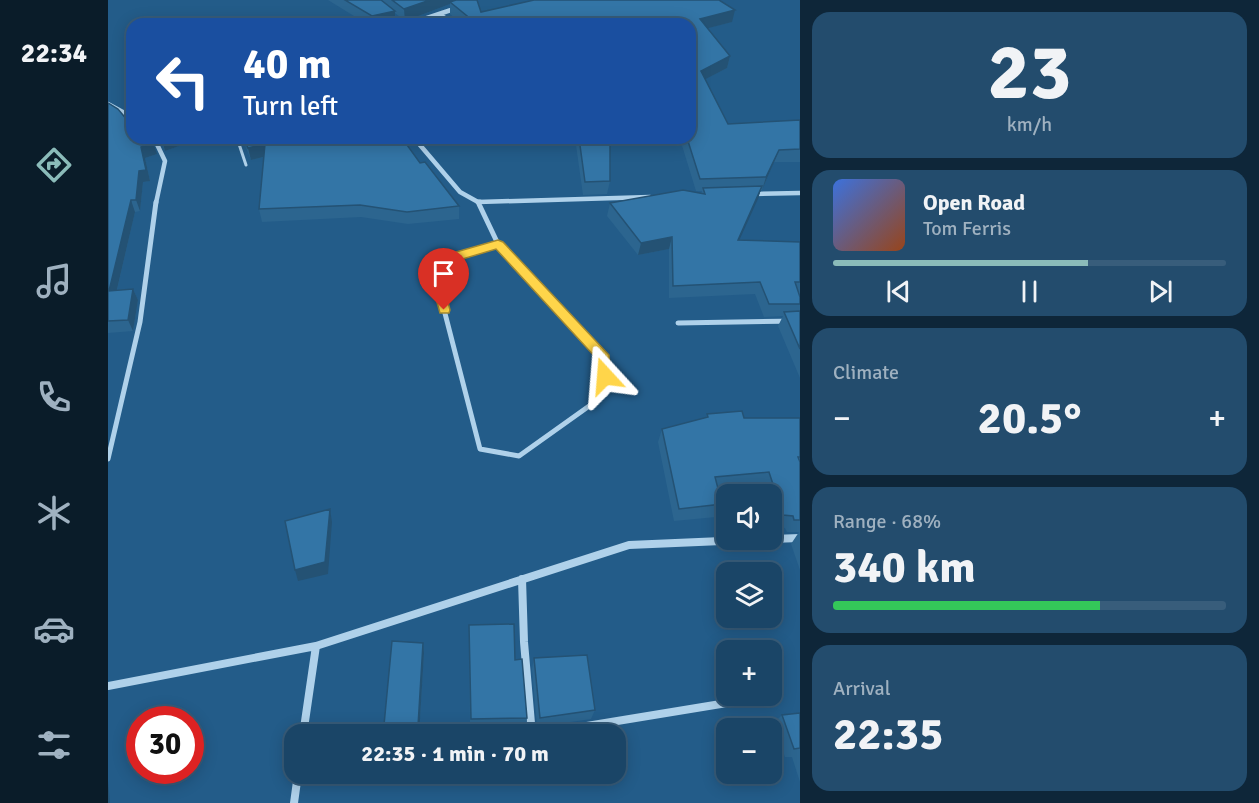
<!DOCTYPE html>
<html lang="en">
<head>
<meta charset="utf-8">
<style>
  :root { --surface:#1a4567; --page:#234c6d; --text:#f1f3f6; --muted:#9fb1c0; --line:#385d7b; --accent:#8bbbb9 }
  body { margin:0; font-family:Signika,sans-serif; background:var(--page); color:var(--text); height:100vh; display:flex; flex-direction:column; font-size:22px; white-space:nowrap }
  * { box-sizing:border-box; margin:0 }
  p { font-size:20px; color:var(--muted) }
  .icon { flex:none; width:33px; height:33px; fill:none; stroke:currentColor; stroke-width:2; stroke-linecap:round; stroke-linejoin:round }
  .map { position:relative; flex:1; overflow:hidden }
  .panel { display:flex; flex-direction:column; gap:12px; padding:12px; background:#0e2639; width:459px }
  .panel>* { flex:none }
  .guide { position:absolute; left:18px; top:18px; width:570px; height:126px; border-radius:18px; box-shadow:0 3px 15px #0003,0 0 0 2px var(--line); background:#1a4fa0; color:#fff; overflow:hidden }
  .fabs { position:absolute; left:608px; top:484px; display:grid; gap:12px }
  .fabs a { display:grid; place-items:center; width:66px; height:66px; border-radius:12px; background:var(--surface); box-shadow:0 3px 15px #0003,0 0 0 2px var(--line); font-size:30px }
  .speed { position:absolute; left:18px; top:706px; display:flex; gap:12px; font-size:30px; font-weight:700; text-align:center }
  .speed>* { display:grid; place-content:center; width:78px; height:78px; border-radius:50%; background:var(--surface); box-shadow:0 3px 15px #0003,0 0 0 2px var(--line); line-height:1 }
  .speed .limit { border:9px solid #d22; background:#fff; color:#111 }
  .pin { position:absolute; display:grid; place-items:center; width:51px; height:51px; color:#fff; margin:-62px -26px; border-radius:50% 50% 50% 0; rotate:-45deg; box-shadow:0 0 6px #0007 }
  .pin .icon { rotate:45deg }
  .me { position:absolute; width:66px; margin:-33px; rotate:341deg; stroke-linejoin:round; filter:drop-shadow(0 0 4px #0008) }
  .turn { display:flex; align-items:center; gap:21px; height:126px; padding:0 18px; font-size:27px }
  .turn .icon { width:78px; height:78px; stroke-width:2.5 }
  .turn b { display:block; font-size:42px; line-height:51px }
  .big { font-size:45px; font-weight:700; line-height:1.1 }
  .panel .widget { flex:1; display:flex; flex-direction:column; justify-content:center; gap:9px; min-width:0; padding:0 21px; border-radius:18px; background:var(--page) }
  .panel .dial { align-items:center; gap:0 }
  .dial b { font-size:78px; line-height:1 }
  .song { display:flex; align-items:center; gap:18px }
  .cover { width:72px; height:72px; border-radius:9px; background:linear-gradient(135deg,hsl(220 70% 55%),hsl(20 70% 35%)) }
  .played { height:6px; border-radius:3px; background:linear-gradient(90deg,var(--accent) 65%,var(--line) 65%) }
  .keys { display:flex; justify-content:space-around; direction:ltr }
  .heat { display:flex; justify-content:space-between; align-items:center; font-size:33px; direction:ltr }
  .charge { height:9px; border-radius:4px; background:linear-gradient(90deg,#34c759 68%,var(--line) 0) }
  .trip { position:absolute; left:176px; top:724px; width:342px; height:60px; border-radius:18px; background:var(--surface); box-shadow:0 3px 15px #0003,0 0 0 2px var(--line); font-weight:700; line-height:60px; text-align:center }
  main { display:flex; flex:1; min-height:0 }
  .tab-bar { display:flex; flex-direction:column; width:108px; justify-content:space-around; align-items:center; background:#0a1c29; color:var(--muted) }
  .tab-bar .icon { width:42px; height:42px }
  .tab-bar .current { color:var(--accent) }
  .tab-bar b { font-size:27px; color:var(--text) }
  .map>svg:first-child { display:block }
  .lines { fill:none; stroke-linecap:round; stroke-linejoin:round }
  .service { stroke:#afd1ea; stroke-width:3 }
  .minor-far2 { stroke:#afd1ea; stroke-width:4.5 }
  .minor-far1 { stroke:#afd1ea; stroke-width:5 }
  .minor { stroke:#afd1ea; stroke-width:8 }
  .wall { fill:#2c658f }
  .shaded-wall { fill:#245274 }
  .building { fill:#3375a6; stroke:#245274; stroke-width:1.5 }
  .route { fill:#ffd54a; stroke:#a68a30; stroke-width:1.5 }
</style>
</head>
<body>
<main>
<nav class="tab-bar">
<b>22:34</b>
<svg class="icon current" aria-label="directions" viewBox="0 0 24 24"><path d="M12 3l9 9-9 9-9-9zM9 14v-3h6M13 9l2 2-2 2"/></svg>
<svg class="icon" aria-label="music" viewBox="0 0 24 24"><path d="M9 18V5l10-2v13"/><circle cx="6" cy="18" r="3"/><circle cx="16" cy="16" r="3"/></svg>
<svg class="icon" aria-label="phone" viewBox="0 0 24 24"><path d="M5 4h4l2 5-3 2q2 4 5 5l2-3 5 2v4C11 20 4 13 5 4z"/></svg>
<svg class="icon" aria-label="climate" viewBox="0 0 24 24"><path d="M12 3v18M4 7l16 10M4 17L20 7"/></svg>
<svg class="icon" aria-label="car" viewBox="0 0 24 24"><path d="M5 17H2v-5l4-1 3-4h7l3 4 3 1v5h-3M9 17h6M6 11h13"/><circle cx="7" cy="17" r="2"/><circle cx="17" cy="17" r="2"/></svg>
<svg class="icon" aria-label="filters" viewBox="0 0 24 24"><path d="M4 7h16M4 17h16"/><circle cx="9" cy="7" r="2"/><circle cx="15" cy="17" r="2"/></svg>
</nav>
<div class="map">
<svg width="692" height="803" viewBox="0 0 692 803">
  <rect width="100%" height="100%" fill="#235c89"/>
  <g class="lines">
    <path class="service" d="M332,14L348,24
      M283,15L295,24
      M129,138L138,165"/>
    <path class="minor-far2" d="M301,24L349,8
      M0,104L24,117
      M46,138L57,161L48,203
      M306,138L352,192L370,202L542,197
      M645,194L692,193"/>
    <path class="minor-far1" d="M370,202H372
      M370,202L390,244
      M390,244L496,358L498,394L411,456L372,449L324,263Z
      M570,323L692,321
      M0,459L32,322L48,202"/>
    <path class="minor" d="M663,539L692,538
      M414,579L416,642L424,735L631,701
      M0,686L208,646L521,545L637,540
      M195,735L208,646
      M186,803L190,774"/>
  </g>
  <path class="wall" d="M220,0H369L373,12L624,22L599,28L622,56L619,68L597,79L620,124L692,120V162H666L654,190H653L631,240L692,242V294H691L692,297V378L670,326L675,316L656,317L647,294L561,298V249L530,255L499,216L502,203L593,194L594,191H588L572,139L502,138V181L499,194L475,195L467,138H582V24H354L342,14V4L297,21L287,13L288,24H259Z
    M0,103L49,154L37,158L42,181L35,182L32,211L27,212L9,290L25,289L30,300L25,331L0,333Z
    M51,138H93L57,151Z
    M134,138H294L312,163L351,206V219L300,224L253,217L154,222L151,209L156,157L143,160Z
    M599,414L636,418H692V532H679L677,528L668,527L663,511V495H658L654,485L610,489L614,504L608,517L566,521L550,442L554,429L598,418Z
    M691,532H692V570L683,544Z
    M361,625L407,660L419,718L417,728H362Z
    M315,643L316,653L311,735L278,733L276,725Z
    M426,658L487,710L483,719L429,727L424,669Z
    M692,713V782L684,757H677L665,724L674,715Z"/>
  <path class="shaded-wall" d="M322,0H355L342,2V4L297,21L296,9Z
    M627,10L624,22L589,31L592,19Z
    M287,11V23L282,24H264V16Z
    M622,56L619,68L590,83L593,71Z
    M59,138H93L57,151L54,140Z
    M369,138H382L368,141Z
    M45,143L49,154L37,158L42,181L35,182L32,211L28,200L33,147Z
    M157,144L159,156L143,160L140,148Z
    M671,150L666,162L654,190L658,177Z
    M654,186L650,199L626,252L630,240Z
    M23,200L27,212L6,302L1,291Z
    M564,237L561,249L530,255L533,243Z
    M25,289L30,300L25,331L20,320Z
    M222,509L224,522L220,574L190,581L187,570Z
    M315,643L316,653L311,735L310,726Z
    M0,781L2,803H0Z"/>
  <path class="building" d="M237,0H273L287,11L264,16Z
    M284,0H322L296,9Z
    M348,0H369L373,12L426,0H611L627,10L592,19L622,56L593,71L620,124L692,120V149L671,150L658,177L592,179L579,138H582V24H369L342,2Z
    M0,103L10,109L20,121L24,119V138H43L45,143L33,147L38,170L31,171L28,200H23L1,291L25,289L20,320L0,321Z
    M136,138H294L312,163L317,162L351,206L299,212L252,205L151,209L157,144L140,148Z
    M471,138H502V181L477,182Z
    M654,186L630,240L692,242V282H687L692,297V304H661L652,282L565,286L564,237L533,243L502,203L575,190L597,194L595,188Z
    M692,311V349L676,312Z
    M634,411L636,418H692V457H690L692,462V520H686L685,516L675,515L661,472L607,477L614,504L571,509L554,429L600,417L599,414Z
    M222,509L217,562L187,570L177,521Z
    M406,624L407,660L414,659L419,718L363,719L361,625Z
    M284,641L315,643L310,726L276,725Z
    M479,655L487,710L432,718L426,658Z
    M692,713V748L686,749L674,715Z"/>
  <path class="route" d="M390,240L395,242L501,355L503,376L502,380H492L490,360L388,249L331,266L342,310L341,313H332L318,263L320,260Z"/>
</svg>
<div class="fabs">
<a><svg class="icon" aria-label="sound" viewBox="0 0 24 24"><path d="M4 9h4l5-4v14l-5-4H4zM17 9q2 3 0 6"/></svg></a>
<a><svg class="icon" aria-label="layers" viewBox="0 0 24 24"><path d="M12 4l9 5-9 5-9-5zM3 14l9 5 9-5"/></svg></a>
<a>+</a>
<a>−</a>
</div>
<div class="speed"><div class="limit">30</div></div>
<div class="pin" style="left:336px;top:310px;background:#d93025"><svg class="icon" aria-label="arrive" viewBox="0 0 24 24"><path d="M6 21V4h12l-3 4 3 4H6"/></svg></div>
<svg class="me" style="left:497px;top:376px" viewBox="-20 -20 40 40"><path d="M0-17L14 15 0 8-14 15z" fill="#ffd54a" stroke="#fff" stroke-width="4"/></svg>
<div class="trip">22:35 · 1 min · 70 m</div>
<div class="guide">
<div class="turn"><svg class="icon" aria-label="left" viewBox="0 0 24 24"><path d="M17 20v-9H6M10 6l-5 5 5 5"/></svg><div><b>40 m</b>Turn left</div></div>
</div>
</div>
<section class="panel">
<div class="widget dial"><b>23</b><p>km/h</p></div>
<div class="widget">
<div class="song"><i class="cover"></i><div><b>Open Road</b><p>Tom Ferris</p></div></div>
<div class="played"></div>
<div class="keys"><svg class="icon" aria-label="previous" viewBox="0 0 24 24"><path d="M18 5L8 12l10 7zM5 5v14"/></svg><svg class="icon" aria-label="pause" viewBox="0 0 24 24"><path d="M8 5v14M16 5v14"/></svg><svg class="icon" aria-label="next" viewBox="0 0 24 24"><path d="M6 5l10 7-10 7zM19 5v14"/></svg></div>
</div>
<div class="widget"><p>Climate</p>
<div class="heat"><a>−</a><b class="big">20.5°</b><a>+</a></div>
</div>
<div class="widget"><p>Range · 68%</p><b class="big">340 km</b><div class="charge"></div></div>
<div class="widget"><p>Arrival</p><b class="big">22:35</b></div>
</section>
</main>
</body>
</html>
